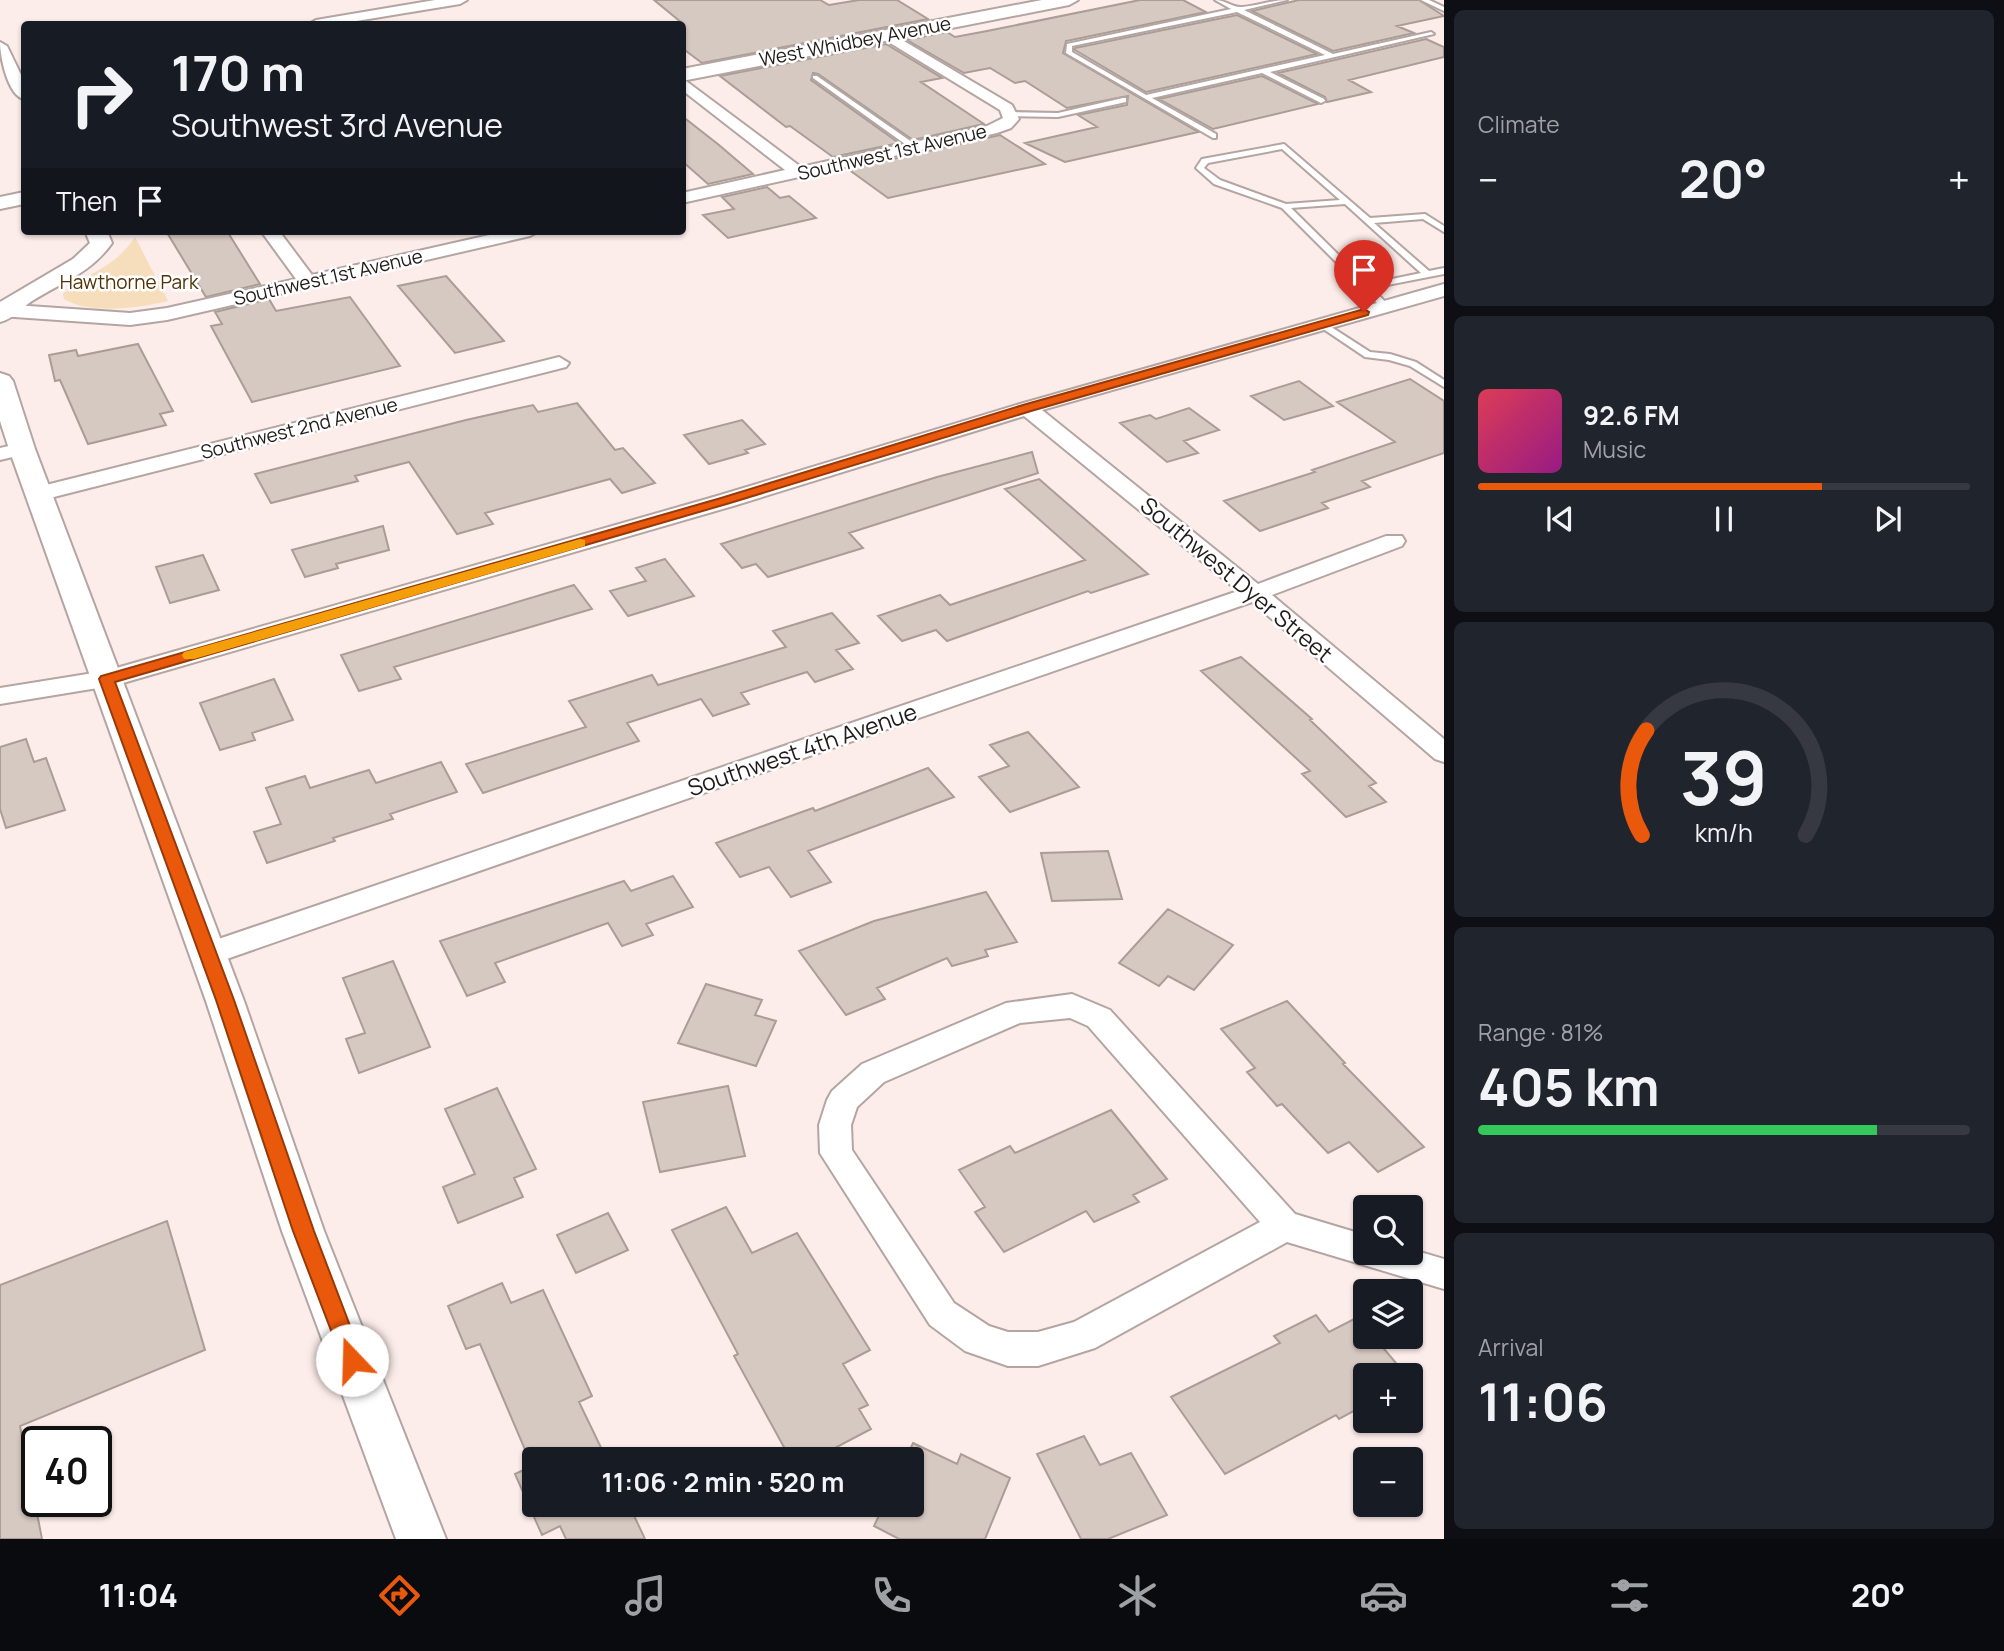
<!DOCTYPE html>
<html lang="en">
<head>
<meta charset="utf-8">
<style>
  :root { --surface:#171b24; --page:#20242c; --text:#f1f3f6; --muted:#9ea1a6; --line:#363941; --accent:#ea580c }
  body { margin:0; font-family:Manrope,sans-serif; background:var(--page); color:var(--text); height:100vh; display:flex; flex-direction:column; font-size:26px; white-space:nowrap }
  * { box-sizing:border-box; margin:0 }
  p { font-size:23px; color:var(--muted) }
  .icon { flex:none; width:38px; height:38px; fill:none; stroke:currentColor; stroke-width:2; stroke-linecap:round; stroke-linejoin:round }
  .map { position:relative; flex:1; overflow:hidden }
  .side { display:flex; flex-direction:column; gap:10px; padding:10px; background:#0d0f14; width:560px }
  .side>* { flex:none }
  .top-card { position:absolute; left:21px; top:21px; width:665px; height:214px; border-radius:7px; box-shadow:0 2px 5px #0004; background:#171b24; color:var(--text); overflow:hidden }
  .tools { position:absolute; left:1353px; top:1195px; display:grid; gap:14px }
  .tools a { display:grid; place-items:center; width:70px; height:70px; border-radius:7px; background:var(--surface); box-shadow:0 2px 5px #0004; font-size:35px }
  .speed { position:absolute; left:21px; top:1426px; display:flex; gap:14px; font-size:35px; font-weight:700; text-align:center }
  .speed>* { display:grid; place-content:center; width:91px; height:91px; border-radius:50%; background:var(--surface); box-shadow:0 2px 5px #0004; line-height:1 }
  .speed .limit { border:4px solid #111; border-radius:10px; background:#fff; color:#111 }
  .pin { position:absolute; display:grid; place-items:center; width:60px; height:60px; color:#fff; margin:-72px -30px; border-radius:50% 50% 50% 0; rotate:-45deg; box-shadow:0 0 7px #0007 }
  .pin .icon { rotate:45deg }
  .me { position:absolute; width:77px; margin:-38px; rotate:339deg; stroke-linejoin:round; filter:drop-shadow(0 0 5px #0008) }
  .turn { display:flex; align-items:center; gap:24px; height:147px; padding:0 35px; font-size:32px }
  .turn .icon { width:91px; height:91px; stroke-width:2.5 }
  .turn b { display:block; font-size:49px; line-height:60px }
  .then { display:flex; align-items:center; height:66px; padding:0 35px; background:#0003; gap:14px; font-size:26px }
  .big { font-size:52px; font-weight:700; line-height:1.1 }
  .side .tile { flex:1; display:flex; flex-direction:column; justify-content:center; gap:10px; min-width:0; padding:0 24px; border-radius:10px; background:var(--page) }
  .side .dial { align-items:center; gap:0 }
  .dial svg { height:182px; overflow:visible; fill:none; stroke:var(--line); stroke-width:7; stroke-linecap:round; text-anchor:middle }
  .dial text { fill:var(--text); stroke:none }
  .song { display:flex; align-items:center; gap:21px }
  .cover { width:84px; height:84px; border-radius:10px; background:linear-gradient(135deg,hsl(350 70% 55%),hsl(310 70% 35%)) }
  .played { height:7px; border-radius:4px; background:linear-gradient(90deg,var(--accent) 70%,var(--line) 70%) }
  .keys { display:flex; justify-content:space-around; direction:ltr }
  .heat { display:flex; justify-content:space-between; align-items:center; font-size:38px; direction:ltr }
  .charge { height:10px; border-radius:5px; background:linear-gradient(90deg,#34c759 81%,var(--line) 0) }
  .trip { position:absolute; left:522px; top:1447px; width:402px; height:70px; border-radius:7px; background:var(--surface); box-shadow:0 2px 5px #0004; font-weight:700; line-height:70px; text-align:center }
  .dock { display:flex; height:112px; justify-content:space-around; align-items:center; background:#090b0e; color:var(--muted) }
  .dock .icon { width:49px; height:49px }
  .dock .active { color:var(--accent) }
  .dock b { font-size:32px; color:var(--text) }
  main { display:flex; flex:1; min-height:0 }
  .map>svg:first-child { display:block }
  .green { fill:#f6ddbb }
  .building { fill:#d6c9c1; stroke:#aa9d96; stroke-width:2 }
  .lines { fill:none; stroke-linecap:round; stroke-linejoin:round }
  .service-casing { stroke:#b4a5a2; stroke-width:4 }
  .minor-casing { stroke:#b4a5a2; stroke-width:4 }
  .tertiary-casing { stroke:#b4a5a2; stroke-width:4 }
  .service { fill:#fff; fill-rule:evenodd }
  .minor { fill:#fff; fill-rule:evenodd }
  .tertiary { fill:#fff; fill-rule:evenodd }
  .route { fill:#ea580c; stroke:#983908; stroke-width:2 }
  .slow { fill:#f59e0b }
  .labels { text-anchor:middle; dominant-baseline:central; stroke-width:5; stroke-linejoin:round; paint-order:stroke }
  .far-street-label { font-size:19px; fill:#211c1b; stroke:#fff }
  .far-park-label { font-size:19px; fill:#4f3305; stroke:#fff }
  .street-label { font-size:23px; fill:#211c1b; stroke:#fff }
</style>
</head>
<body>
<main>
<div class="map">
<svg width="1444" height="1539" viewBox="0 0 1444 1539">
  <rect width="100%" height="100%" fill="#fdedea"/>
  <path class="green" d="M135,237L168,301C140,308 90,315 64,299L63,294C90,270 113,270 135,237Z"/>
  <path class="building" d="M654,0H820L829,5L859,0H897L928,19L702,63L682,48V23Z
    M1140,0H1183L1206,12L1066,41L1063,53L1198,132L1065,162L1025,143L1097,127L1078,115L1127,105L1128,96L1067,108L1025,81L1015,83L990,68L964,73L907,40L947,32L955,37L987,31Z
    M1299,0H1419L1444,16L1397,26L1414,33L1333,51L1252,11Z
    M1237,15L1317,54L1146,92L1075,50V48Z
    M1426,39L1444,47V57L1349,80L1371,92L1327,102L1325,97L1278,73Z
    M886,44L942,78L921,82L984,124L913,140L818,74L813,73L811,80L899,143L833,157L790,126L786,127L720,76Z
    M1262,76L1318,104L1213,129L1159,99Z
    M682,116L719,145L753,174L708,184L682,161Z
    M1000,135L1045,164L888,198L848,169Z
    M767,187L780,198L789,196L816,218L728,238L703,215L734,209L722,197Z
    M166,231H227L260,284L206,297Z
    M446,276L504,341L455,353L398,286Z
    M350,297L400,366L252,402L211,326L222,324L215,312L269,299L276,311Z
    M138,344L173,411L160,414L166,425L88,444L60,380L55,381L49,355L76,350L78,356Z
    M1410,379L1444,401V453L1362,481L1370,487L1322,503L1328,508L1260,531L1224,501L1315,472L1312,470L1395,442L1337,402Z
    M1299,381L1333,406L1284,420L1251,396Z
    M577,403L615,450L623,448L655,483L622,493L610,479L485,513L493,524L457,534L409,462L355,476L358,481L271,503L255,474L466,420L533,405L538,412Z
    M1189,408L1219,430L1184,441L1198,453L1167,462L1120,423L1150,415L1156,419Z
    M742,420L765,444L745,450L748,453L709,464L684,435Z
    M1032,452L1038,473L849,533L863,548L768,577L756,564L742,568L721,544L937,477Z
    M1039,479L1148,574L1091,593L1088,591L947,641L936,630L902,641L878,616L940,595L950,605L1085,560L1005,489Z
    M383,526L389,550L336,564L338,568L305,577L292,550Z
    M203,555L219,590L170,603L156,567Z
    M665,559L694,596L628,616L610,591L646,581L636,568Z
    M574,585L592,609L394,667L401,679L359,691L341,655Z
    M832,613L859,643L836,650L853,669L815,682L807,672L741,693L749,704L713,716L701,699L627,723L639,741L483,793L466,764L586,727L569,701L652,675L658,685L786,647L773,631Z
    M1241,657L1312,719L1310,720L1376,783L1369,786L1386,802L1346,817L1302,774L1310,771L1201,671Z
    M274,679L293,720L252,733L255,740L220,750L200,703Z
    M1028,732L1079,787L1010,812L979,777L1009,766L990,745Z
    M26,739L34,762L46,758L65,810L6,828L0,809V747Z
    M441,762L457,792L390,814L393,819L333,838L335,841L267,863L254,832L281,824L266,788L305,776L310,788L369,770L376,783Z
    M928,768L954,797L808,851L831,882L791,897L769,867L740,877L716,843L813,808L815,811Z
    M1108,851L1122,899L1052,901L1041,853Z
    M673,876L693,907L646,924L653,935L622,946L608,923L495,963L505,982L467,996L440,941L624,881L631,891Z
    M986,892L1017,942L985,950L988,956L952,966L947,958L877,988L885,999L846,1015L799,951L874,921Z
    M1168,909L1233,945L1194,990L1168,976L1159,986L1119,963Z
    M393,961L430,1047L359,1073L346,1039L365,1033L343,978Z
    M706,984L762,1000L755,1015L776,1021L756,1066L678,1043Z
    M1287,1001L1345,1063L1343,1064L1424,1147L1378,1172L1349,1142L1328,1153L1282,1104L1277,1106L1247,1072L1255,1068L1221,1029Z
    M728,1086L745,1156L660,1172L643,1102Z
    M497,1088L536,1169L514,1178L523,1197L458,1223L443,1187L475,1174L445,1109Z
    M1111,1110L1167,1179L1133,1195L1139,1202L1094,1222L1086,1211L1004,1252L975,1212L985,1207L959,1170L1010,1146L1015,1153Z
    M726,1207L752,1253L797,1233L870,1350L843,1364L868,1405L859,1409L871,1429L812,1460H791L734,1356L738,1354L672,1230Z
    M608,1213L628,1250L576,1273L557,1235Z
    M167,1221L205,1350L20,1426L42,1539H0V1285Z
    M502,1283L511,1303L543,1290L592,1396L579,1402L607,1460H534V1505H629L645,1539H566L560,1526L542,1535L515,1474L532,1466L480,1344L466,1349L448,1306Z
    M1316,1315L1329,1332L1358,1317L1365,1326V1337H1374L1407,1376H1365V1405L1339,1419L1336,1415L1225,1474L1171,1397L1280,1343L1274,1336Z
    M1084,1436L1100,1465L1131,1453L1167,1515L1108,1539H1081L1037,1454Z
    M913,1443L957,1464L961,1454L1010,1478L985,1539H899L874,1526L884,1505H912V1460H905Z"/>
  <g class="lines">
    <g class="service-casing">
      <path id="service" d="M1215,0C1225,0 1233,8 1242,7C1257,6 1271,0 1287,0L1244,10L1333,54L1431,32L1434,34L1270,72L1324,99L1325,101L1321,103L1262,73L1152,98L1216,134V138H1213L1066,53L1067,44L1231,9ZM1237,12L1325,55L1146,95L1072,52V46Z
        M1421,0H1429L1444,7V11Z
        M813,76H817L919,147L912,149L813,78Z
        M1123,98H1126V102L1058,117L1010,116L1006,114L1010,112L1058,113Z
        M1284,144L1370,218L1425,214L1444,226V232L1423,219L1374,223L1429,271L1444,268V274L1372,288L1389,306L1382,308L1282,208L1214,184L1196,168L1202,159ZM1282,149L1340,200L1286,204L1220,180L1204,168L1208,163ZM1345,204L1421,273L1368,284L1291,208Z
        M1322,321L1370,352L1390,354L1416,362L1444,380V387L1410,366L1389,360L1365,357L1319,326V322Z"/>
    </g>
    <g class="minor-casing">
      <path id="minor" d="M435,0H467L460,4L338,24H309L316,20Z
        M887,31L1012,105L1019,119L1011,128L997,133L682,203V193L785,170L682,90V78L801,167L987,126L1003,118L1000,110L882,38L880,35Z
        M0,42L7,46L24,81V99C8,96 0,57 0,42Z
        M261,231H279L312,275L507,231H539L530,236L167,320L130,325L0,316V304L130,313L167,308L296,279Z
        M1444,284V296L1042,410L1258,584L1386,536H1402L1405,541L1402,546L1272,595L1444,739V762L1435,759L1252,602L218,962L208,965L198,962L193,954L198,946L1238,591L1024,416L733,506L116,685L0,704V688L106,671L717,496L1020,404Z
        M559,357L569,363L566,367L38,501L30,499L27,494L30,489Z
        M22,443L29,445L33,449L29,453L0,460V448Z
        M1072,994L1110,1010L1295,1214L1365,1235V1253H1410V1249L1444,1259V1289L1287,1242L1095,1348L1038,1366H1008L965,1351L930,1325L820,1153L819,1125L827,1100L832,1091L862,1064L1006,1003ZM1070,1018L1088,1026L1260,1222L1074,1322L1038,1332H1008L989,1326L954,1303L852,1150L851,1125L857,1107L884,1082L1020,1023Z"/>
    </g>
    <g class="tertiary-casing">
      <path id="tertiary" d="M1042,0H1078L1069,5L682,81V69Z
        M24,192V204L0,209V197Z
        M85,231H107L112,243C91,273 62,282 32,301C21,308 13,319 0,322V302L73,259L90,243Z
        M0,373L9,376L13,381L35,449L244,1001L324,1231L446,1539H396L282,1231L206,1001L9,449L0,421Z"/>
    </g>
    <use href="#service" class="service"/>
    <use href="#minor" class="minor"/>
    <use href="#tertiary" class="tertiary"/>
  </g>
  <path class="route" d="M1364,309L1369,312L1368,315L1031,411L730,503L115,682L234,1000L314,1231L363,1360L360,1367L352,1370L345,1367L293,1231L216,1000L99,679L101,676L721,498L1023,405Z"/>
  <path class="slow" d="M580,539L585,540V546L194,659H184L182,655L184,652Z"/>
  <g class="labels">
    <g class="far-street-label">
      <text transform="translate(855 41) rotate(-11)">West Whidbey Avenue</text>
      <text transform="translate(892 152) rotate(-13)">Southwest 1st Avenue</text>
      <text transform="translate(328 277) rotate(-13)">Southwest 1st Avenue</text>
      <text transform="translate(299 428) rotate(-14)">Southwest 2nd Avenue</text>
    </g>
    <g class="far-park-label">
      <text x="129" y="282">Hawthorne Park</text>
    </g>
    <g class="street-label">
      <text transform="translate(1237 579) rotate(40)">Southwest Dyer Street</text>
      <text transform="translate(802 749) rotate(-19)">Southwest 4th Avenue</text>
    </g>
  </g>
</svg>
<div class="tools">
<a><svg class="icon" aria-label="search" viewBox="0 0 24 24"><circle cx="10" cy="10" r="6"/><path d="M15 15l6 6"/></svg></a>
<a><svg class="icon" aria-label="layers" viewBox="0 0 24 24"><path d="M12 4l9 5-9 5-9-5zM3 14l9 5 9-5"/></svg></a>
<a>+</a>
<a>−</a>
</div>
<div class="speed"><div class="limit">40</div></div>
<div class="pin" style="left:1364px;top:312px;background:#d93025"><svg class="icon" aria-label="arrive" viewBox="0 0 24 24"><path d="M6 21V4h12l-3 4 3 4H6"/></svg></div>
<svg class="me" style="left:352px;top:1360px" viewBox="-20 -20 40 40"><circle r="19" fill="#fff"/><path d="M0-13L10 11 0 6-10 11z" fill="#ea580c"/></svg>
<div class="trip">11:06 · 2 min · 520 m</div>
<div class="top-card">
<div class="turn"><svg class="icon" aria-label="right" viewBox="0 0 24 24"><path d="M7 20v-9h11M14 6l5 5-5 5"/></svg><div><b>170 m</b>Southwest 3rd Avenue</div></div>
<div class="then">Then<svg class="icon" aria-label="arrive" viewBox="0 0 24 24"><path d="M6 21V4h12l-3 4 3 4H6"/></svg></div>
</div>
</div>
<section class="side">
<div class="tile"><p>Climate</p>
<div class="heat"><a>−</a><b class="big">20°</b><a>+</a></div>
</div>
<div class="tile">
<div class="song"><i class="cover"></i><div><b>92.6 FM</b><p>Music</p></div></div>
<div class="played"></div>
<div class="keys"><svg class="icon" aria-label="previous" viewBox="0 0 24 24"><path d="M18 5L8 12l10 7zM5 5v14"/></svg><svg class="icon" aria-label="pause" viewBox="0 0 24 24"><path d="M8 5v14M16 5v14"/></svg><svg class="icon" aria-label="next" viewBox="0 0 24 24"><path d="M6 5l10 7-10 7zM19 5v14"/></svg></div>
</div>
<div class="tile dial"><svg viewBox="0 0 100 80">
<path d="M14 69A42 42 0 1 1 86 69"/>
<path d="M14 69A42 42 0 0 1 16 23" stroke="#ea580c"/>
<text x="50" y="56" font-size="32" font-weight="700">39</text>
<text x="50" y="72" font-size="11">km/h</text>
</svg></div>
<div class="tile"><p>Range · 81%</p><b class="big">405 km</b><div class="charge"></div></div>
<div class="tile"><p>Arrival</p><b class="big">11:06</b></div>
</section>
</main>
<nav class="dock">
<b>11:04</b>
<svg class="icon active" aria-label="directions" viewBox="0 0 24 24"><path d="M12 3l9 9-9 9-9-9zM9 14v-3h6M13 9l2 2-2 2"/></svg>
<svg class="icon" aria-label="music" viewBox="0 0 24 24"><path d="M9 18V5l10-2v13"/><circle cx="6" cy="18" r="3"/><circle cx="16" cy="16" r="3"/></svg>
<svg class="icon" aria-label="phone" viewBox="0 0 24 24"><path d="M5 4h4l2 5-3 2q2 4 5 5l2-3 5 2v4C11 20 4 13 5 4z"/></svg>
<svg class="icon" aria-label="climate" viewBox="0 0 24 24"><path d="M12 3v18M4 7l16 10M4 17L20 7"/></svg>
<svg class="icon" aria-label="car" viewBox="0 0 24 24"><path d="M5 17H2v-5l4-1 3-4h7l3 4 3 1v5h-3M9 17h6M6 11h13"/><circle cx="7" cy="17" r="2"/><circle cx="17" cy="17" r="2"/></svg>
<svg class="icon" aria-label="filters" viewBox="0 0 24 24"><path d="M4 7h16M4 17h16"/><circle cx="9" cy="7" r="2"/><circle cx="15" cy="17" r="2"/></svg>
<b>20°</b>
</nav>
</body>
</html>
